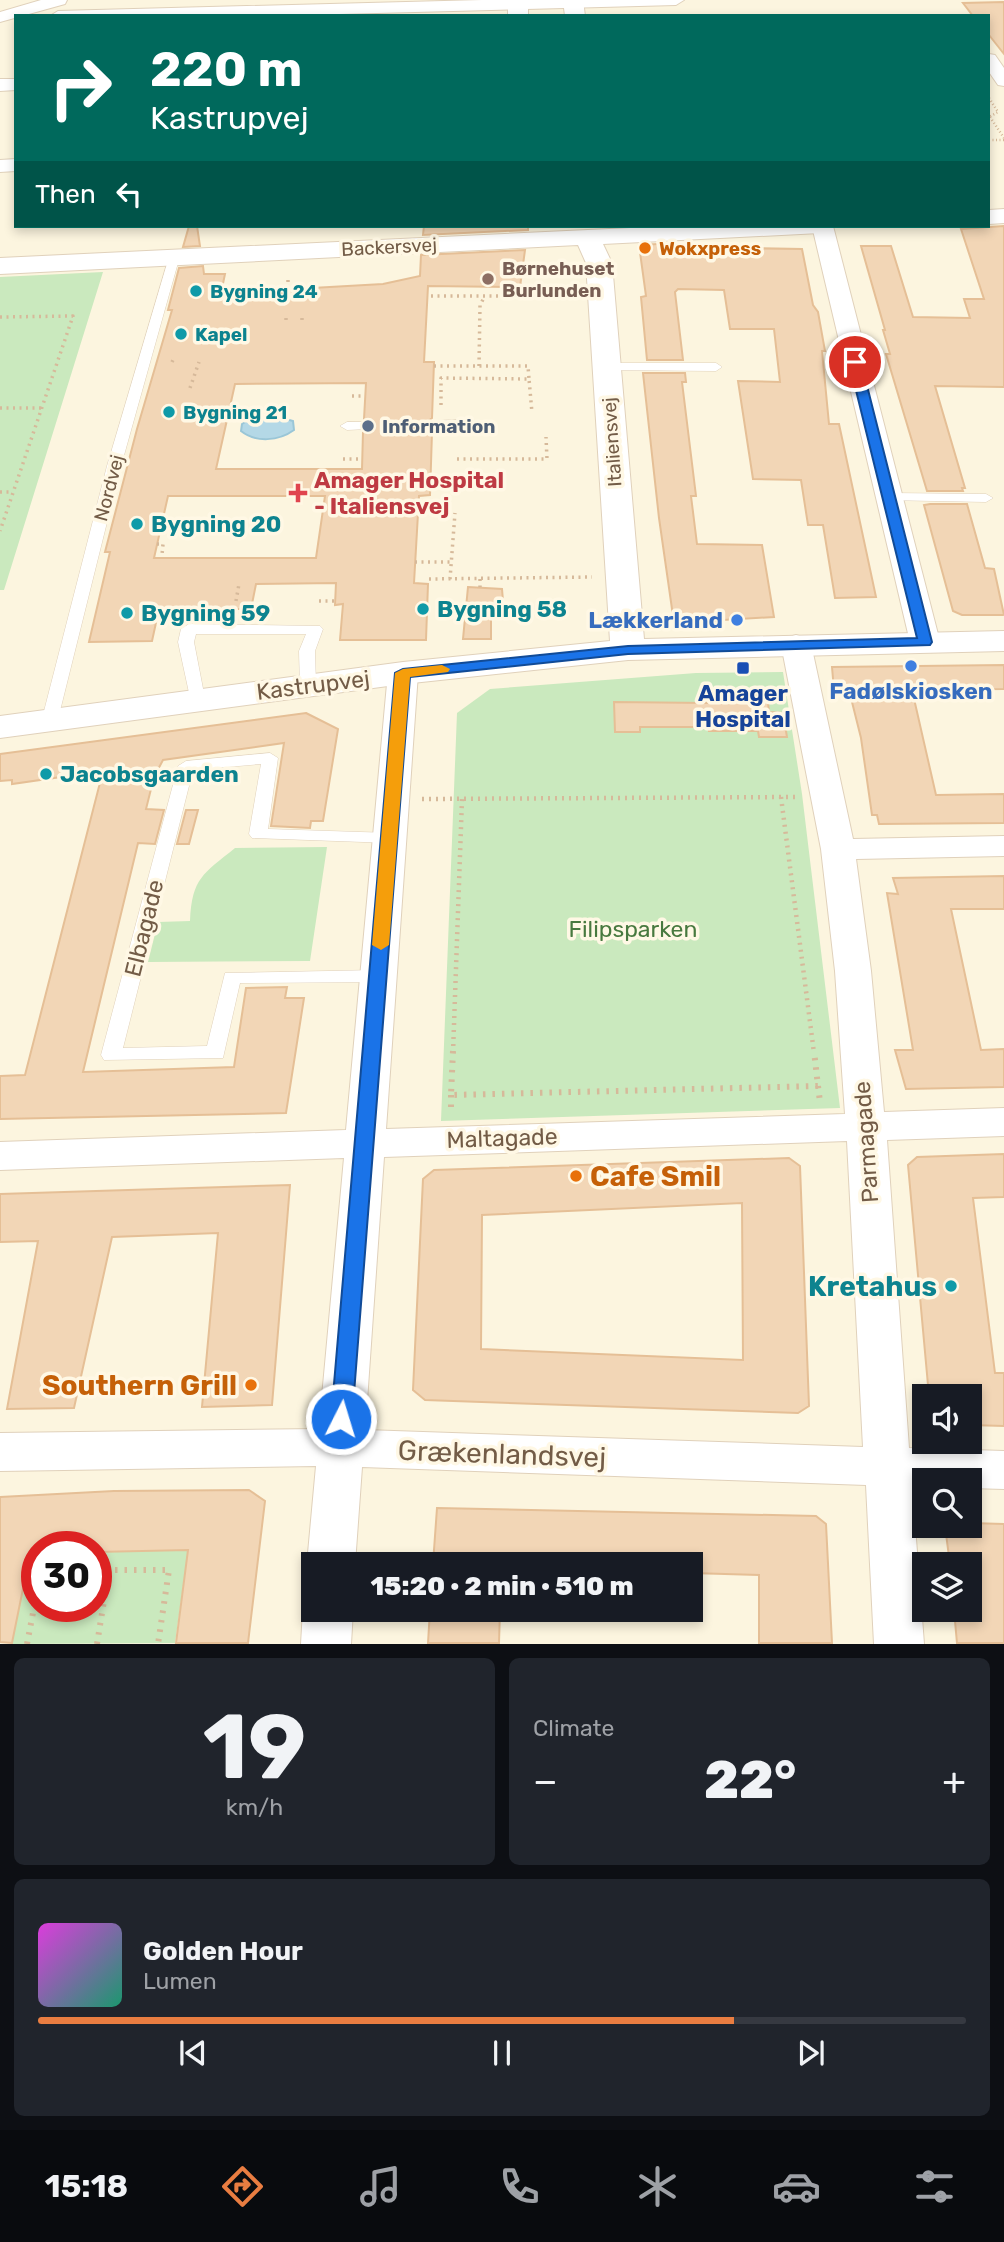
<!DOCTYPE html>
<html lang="en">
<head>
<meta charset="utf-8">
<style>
  :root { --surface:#171b24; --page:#20242c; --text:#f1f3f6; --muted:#9ea1a6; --line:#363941; --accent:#e97d41 }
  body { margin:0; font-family:Rubik,sans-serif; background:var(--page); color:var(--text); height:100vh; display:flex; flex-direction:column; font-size:26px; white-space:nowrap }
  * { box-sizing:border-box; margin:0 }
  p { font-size:23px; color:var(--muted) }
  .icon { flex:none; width:38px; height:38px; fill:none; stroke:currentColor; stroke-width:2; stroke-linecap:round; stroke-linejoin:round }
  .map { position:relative; height:1644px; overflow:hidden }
  .side { display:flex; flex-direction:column; gap:14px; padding:14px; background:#0d0f14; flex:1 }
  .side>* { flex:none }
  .hud { position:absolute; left:14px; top:14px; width:976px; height:214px; border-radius:0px; box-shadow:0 4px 10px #0003; background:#00695c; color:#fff; overflow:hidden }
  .fabs { position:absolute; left:912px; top:1384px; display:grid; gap:14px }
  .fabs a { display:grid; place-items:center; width:70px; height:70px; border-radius:0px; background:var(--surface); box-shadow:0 4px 10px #0003; font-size:35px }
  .speed { position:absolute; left:21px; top:1531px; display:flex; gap:14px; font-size:35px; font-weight:700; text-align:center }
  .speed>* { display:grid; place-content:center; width:91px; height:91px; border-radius:50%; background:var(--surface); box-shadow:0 4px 10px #0003; line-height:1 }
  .speed .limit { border:10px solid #d22; background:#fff; color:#111 }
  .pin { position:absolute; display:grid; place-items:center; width:60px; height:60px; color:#fff; margin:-30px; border:4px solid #fff; border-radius:50%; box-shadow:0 2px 7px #0007 }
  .me { position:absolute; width:77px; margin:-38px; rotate:5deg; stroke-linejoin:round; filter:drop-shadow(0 0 5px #0008) }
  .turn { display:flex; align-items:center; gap:24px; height:147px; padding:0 21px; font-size:32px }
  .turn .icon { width:91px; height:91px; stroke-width:2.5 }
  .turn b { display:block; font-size:49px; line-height:60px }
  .then { display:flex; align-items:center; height:66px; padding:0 21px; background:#0003; gap:14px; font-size:26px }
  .big { font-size:52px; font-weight:800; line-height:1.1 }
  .side .card { flex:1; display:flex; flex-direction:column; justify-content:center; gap:10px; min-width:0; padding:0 24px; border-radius:10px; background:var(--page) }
  .side .dial { align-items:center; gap:0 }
  .dial b { font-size:91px; line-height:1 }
  .song { display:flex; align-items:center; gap:21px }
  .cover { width:84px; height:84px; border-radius:10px; background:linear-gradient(135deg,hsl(300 70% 55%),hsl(160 70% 35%)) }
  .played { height:7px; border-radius:4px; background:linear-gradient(90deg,var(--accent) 75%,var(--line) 75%) }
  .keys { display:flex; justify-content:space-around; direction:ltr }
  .heat { display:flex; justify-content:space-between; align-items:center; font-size:38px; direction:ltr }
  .side .tiles { flex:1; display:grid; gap:14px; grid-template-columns:1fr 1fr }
  .card:last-child { grid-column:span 2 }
  .trip { position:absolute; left:301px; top:1552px; width:402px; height:70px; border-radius:0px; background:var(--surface); box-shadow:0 4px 10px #0003; font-weight:800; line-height:70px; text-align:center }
  .menu { display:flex; height:112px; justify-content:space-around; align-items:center; background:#090b0e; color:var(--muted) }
  .menu .icon { width:49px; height:49px }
  .menu .on { color:var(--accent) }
  .menu b { font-size:32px; color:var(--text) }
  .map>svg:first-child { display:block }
  .green { fill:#cae9be }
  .water { fill:#b4d8e6; stroke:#9ac6d7; stroke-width:2 }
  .building { fill:#f2d6b6; stroke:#e5bf96; stroke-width:2; fill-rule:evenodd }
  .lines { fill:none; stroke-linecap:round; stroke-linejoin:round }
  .service-casing { stroke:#e0d1bb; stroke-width:1 }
  .minor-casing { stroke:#e0d1bb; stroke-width:2 }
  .tertiary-casing { stroke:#e0d1bb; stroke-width:2 }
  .path-far3 { stroke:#d6b99a; stroke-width:2.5; stroke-dasharray:1 2.5; stroke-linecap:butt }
  .path-far2 { stroke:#d6b99a; stroke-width:3.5; stroke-dasharray:2 4.5; stroke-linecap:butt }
  .path-far1 { stroke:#d6b99a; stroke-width:4.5; stroke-dasharray:2 5; stroke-linecap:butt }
  .path { stroke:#d6b99a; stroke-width:6; stroke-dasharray:2.5 7; stroke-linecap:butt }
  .service { fill:#fff; fill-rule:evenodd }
  .minor { fill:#fff; fill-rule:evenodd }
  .tertiary { fill:#fff; fill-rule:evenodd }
  .route { fill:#1a73e8; stroke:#114b97; stroke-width:2 }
  .slow { fill:#f59e0b }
  .food-dot { fill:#e8710a; stroke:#fff8e5; stroke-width:2.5 }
  .education-dot { fill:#8d6e63; stroke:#fff8e5; stroke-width:2.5 }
  .culture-dot { fill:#0f9aa8; stroke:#fff8e5; stroke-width:2.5 }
  .service-dot { fill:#5c6f8a; stroke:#fff8e5; stroke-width:2.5 }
  .health-dot { fill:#e0444e; stroke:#fff8e5; stroke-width:2.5 }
  .shop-dot { fill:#3f7fe0; stroke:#fff8e5; stroke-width:2.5 }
  .transit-dot { fill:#1a4fb4; stroke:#fff8e5; stroke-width:2.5 }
  .labels { text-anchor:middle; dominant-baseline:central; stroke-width:7; stroke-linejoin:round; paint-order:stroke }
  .far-street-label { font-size:19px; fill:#735c47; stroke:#fff8e5 }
  .far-food-label { font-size:19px; font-weight:bold; fill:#c56008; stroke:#fff8e5; text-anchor:start }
  .far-education-label { font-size:19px; font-weight:bold; fill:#785e54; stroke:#fff8e5; text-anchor:start }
  .far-culture-label { font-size:19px; font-weight:bold; fill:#0d838f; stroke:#fff8e5; text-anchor:start }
  .far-service-label { font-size:19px; font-weight:bold; fill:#4e5e75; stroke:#fff8e5; text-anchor:start }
  .health-label { font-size:23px; font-weight:bold; fill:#be3a42; stroke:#fff8e5; text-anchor:start }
  .culture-label { font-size:23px; font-weight:bold; fill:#0d838f; stroke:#fff8e5; text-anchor:start }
  .shop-label { font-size:23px; font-weight:bold; fill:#366cbe; stroke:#fff8e5; text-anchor:end }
  .street-label { font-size:23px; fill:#735c47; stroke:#fff8e5 }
  .transit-label { font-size:23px; font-weight:bold; fill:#164399; stroke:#fff8e5 }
  .park-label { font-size:23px; fill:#48793f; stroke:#fff8e5 }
  .near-food-label { font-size:28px; font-weight:bold; fill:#c56008; stroke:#fff8e5; text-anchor:start }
  .near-culture-label { font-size:28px; font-weight:bold; fill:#0d838f; stroke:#fff8e5; text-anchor:end }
  .near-street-label { font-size:28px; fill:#735c47; stroke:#fff8e5 }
</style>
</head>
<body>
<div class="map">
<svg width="1004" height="1644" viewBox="0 0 1004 1644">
  <rect width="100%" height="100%" fill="#fcf5df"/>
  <path class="green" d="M103,272L4,590H0V277Z
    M783,672L802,794L840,1108L441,1121L457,713L490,689L696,673Z
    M327,847L310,961L148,962L158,922L190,921C192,878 203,874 235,848Z
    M188,1550L175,1643L12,1644L30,1554H37V1606H96V1552Z"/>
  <path class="water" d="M272,415L293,421L294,430C279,441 256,443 241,431L242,424L254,417Z"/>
  <path class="building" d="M1004,2V54L989,35V16H973L963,3Z
    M189,226H197L200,246L183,247Z
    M424,226H528V230L423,235Z
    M1004,226V387L935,386L965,488H962L963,491H927L886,354H890L883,330H885L861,246H891L913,317L970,318L964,299H984L961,229Z
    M679,243L683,251L739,252L738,248L802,249L813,305L818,312L825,351H822L829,424H839L876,597L835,598L823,525H808L801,480L753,479L738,381L780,382L774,329H730L724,290L678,289L675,292L683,360H647L641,297L646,296L639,245Z
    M525,250L520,287L428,286L424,362H434L432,418L423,426L432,432L430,495L419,496L414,583L428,584L426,640H340L343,604L335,605L336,583L256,584L251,609H159L152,641L89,642L110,552H105L137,429L172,310H168L179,268L203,266L204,274H225L221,293L383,284L420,276L421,255ZM366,383L364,419L370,421L371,429L363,432L362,469H216L235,384ZM168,496H325L316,558H154Z
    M643,373H685L686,382H682L696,496H691L697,544L762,545L774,617L674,623L659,518Z
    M930,504H967L985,568L994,569L1004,615H962L953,611L924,505Z
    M468,587L502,589L504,613L491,615V639H463Z
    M1004,665V689L912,690L936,795L1004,794V823L879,824L877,815H872L861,738L849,690H834L832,667Z
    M706,693H767L769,712L783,713L787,737H759L758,731H709V727H640V732H615L614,702L707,703Z
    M306,713L338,729L323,821H311L310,828L271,826L284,743L163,760L154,777L146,809L164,810L155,844L138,843L83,1072L234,1067L246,988L287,987L285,998H304L286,1113L0,1119V1076L25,1075L103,771L12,784V780L0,781V754Z
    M186,810H198L189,844H177Z
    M1004,876V909H951L981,1050L1004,1049V1087L906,1089L895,1050H913L887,893L898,894L893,878Z
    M1004,1154V1197L973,1198L995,1373H1004V1426L970,1425V1396H929L908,1165L917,1157Z
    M789,1158L800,1166L809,1406L798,1413L425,1400L413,1390L423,1179L434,1170ZM742,1203L743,1360L481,1349L482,1215Z
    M290,1185L272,1405L202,1407L218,1233L112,1237L74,1408L7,1409L38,1241L0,1242V1194Z
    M249,1490L265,1501L248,1643H176L188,1550L96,1552V1547H37V1554H30L12,1643L0,1642V1497L114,1491Z
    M437,1508L816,1516L826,1524L832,1643H759V1575L691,1573V1564H433Z
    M970,1523L1004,1524V1643H957L954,1610H970V1564H950L946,1534L955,1526H970Z
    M430,1610H500L499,1643H428Z"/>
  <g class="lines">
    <g class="service-casing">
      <path id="service" d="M169,257L179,259L121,466L58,719L56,722H44L42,719L107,466Z
        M607,363H716L722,367L716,371L603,370L601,367Z
        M457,420L464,424L462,427L432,429L425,425L432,421Z
        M363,422L368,423V429L347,430L340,426L347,422Z
        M889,493L986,494L993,498L986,502L884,500L882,497Z
        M189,624L320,626L323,629L315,651L316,686L308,691L300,686L299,651L306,634H196L194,642L205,699L203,702H191L178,642L181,629Z
        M270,753L278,758L268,829L391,833L400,838L391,843L252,838L249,834L261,764L193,770L123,1048L207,1046L225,973L378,970L385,972L388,976L385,980L378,982L240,983L223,1058L104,1060L101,1055L178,766L186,761Z"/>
    </g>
    <g class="minor-casing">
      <path id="minor" d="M41,0H67L65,4L0,22V12Z
        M482,0H684L676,5L263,16H50L58,11Z
        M989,54L995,55L1004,68V86L998,85L989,72Z
        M0,79H16V90L0,91Z
        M16,159V171L0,172V160Z
        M812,226H833L940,642L935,648L925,651L915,648L910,642Z
        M796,635L806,638L811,644L853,839L1004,836V856L856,859L871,971L884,1112L1004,1108V1136L887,1140L909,1448L1004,1451V1489L970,1488V1480H924V1486H912L924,1644H874L866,1485L362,1467L355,1564H313V1577L307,1564L316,1466L0,1471V1433L319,1429L344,1158L0,1170V1142L346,1130L388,673L392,667L403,664L414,667L418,673L386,1129L845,1114L835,971L821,849L781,644L786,638ZM847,1141L863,1447L365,1430L384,1157Z
        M313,1594V1610H353L351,1644H301L303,1610Z"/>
    </g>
    <g class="tertiary-casing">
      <path id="tertiary" d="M508,0H528V16H508Z
        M563,0H583L585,16H565Z
        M1004,209V223L989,224V210Z
        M673,226H832L829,231L820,233L603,244L612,263L644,639L1004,631V651L628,660L403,684L0,738V716L403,662L610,641L586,263L578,245L0,274V258Z"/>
    </g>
    <path class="path-far3" d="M989,98L998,112L989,117
      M990,117L1004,138
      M989,140H1004"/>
    <path class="path-far2" d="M288,280V289
      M431,296H512
      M0,317L73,316L0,531
      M286,318V322
      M302,318V322
      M172,362L174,358
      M434,366H528L529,379
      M479,366L480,305L485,296
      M190,388L199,362
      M352,396H365
      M441,405V378L529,379L532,413
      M0,408H42
      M343,459H362
      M457,459H547L546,437
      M431,478L456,477
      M0,492H13
      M157,544H163L162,555
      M415,562H451
      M429,579L592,577
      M450,579L455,513
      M480,579V587
      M236,601L239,584
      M319,601H335"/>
    <path class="path-far1" d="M781,797L814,1053
      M422,799L795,797
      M453,1053L462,799"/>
    <path class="path" d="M453,1051L451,1095L818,1086L814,1051
      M818,1086L820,1102
      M451,1095V1112
      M96,1570H169L158,1644
      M27,1644L37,1592
      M97,1644L109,1570"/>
    <use href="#service" class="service"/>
    <use href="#minor" class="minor"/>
    <use href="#tertiary" class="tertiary"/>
  </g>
  <path class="route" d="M855,358L861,362L932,642L930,645L628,654L410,677L352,1419L349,1425L341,1428L334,1425L331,1419L395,673L403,669L628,646L917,638L849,362Z"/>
  <path class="slow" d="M442,665L450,669L448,672L410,677L389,945L381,950L372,945L395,673L403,669Z"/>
  <g class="food-dot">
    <circle cx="645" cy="248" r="7"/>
    <circle cx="576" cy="1176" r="7"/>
    <circle cx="251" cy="1385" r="7"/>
  </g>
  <circle class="education-dot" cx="488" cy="279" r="7"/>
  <g class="culture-dot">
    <circle cx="196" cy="291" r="7"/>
    <circle cx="181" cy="334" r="7"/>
    <circle cx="169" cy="412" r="7"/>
    <circle cx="137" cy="524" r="7"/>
    <circle cx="423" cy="609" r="7"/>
    <circle cx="127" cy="613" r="7"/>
    <circle cx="46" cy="774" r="7"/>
    <circle cx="951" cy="1286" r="7"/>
  </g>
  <circle class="service-dot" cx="368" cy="426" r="7"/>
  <path class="health-dot" d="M294.5 482.5h7v7h7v7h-7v7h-7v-7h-7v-7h7z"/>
  <g class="shop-dot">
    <circle cx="737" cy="620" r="7"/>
    <circle cx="911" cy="666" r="7"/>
  </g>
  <rect class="transit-dot" x="736" y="661" width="14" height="14" rx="3.5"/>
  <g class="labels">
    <g class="far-street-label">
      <text transform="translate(389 247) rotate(-3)">Backersvej</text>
      <text transform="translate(612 442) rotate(-94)">Italiensvej</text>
      <text transform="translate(109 488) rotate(-75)">Nordvej</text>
    </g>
    <g class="far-food-label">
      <text x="659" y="248">Wokxpress</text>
    </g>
    <g class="far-education-label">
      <text x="502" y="268">Børnehuset<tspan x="502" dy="22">Burlunden</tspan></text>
    </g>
    <g class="far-culture-label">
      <text x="210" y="291">Bygning 24</text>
      <text x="195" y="334">Kapel</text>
      <text x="183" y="412">Bygning 21</text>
    </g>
    <g class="far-service-label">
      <text x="382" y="426">Information</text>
    </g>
    <g class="health-label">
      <text x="314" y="480">Amager Hospital<tspan x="314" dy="26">- Italiensvej</tspan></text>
    </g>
    <g class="culture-label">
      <text x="151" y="524">Bygning 20</text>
      <text x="437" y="609">Bygning 58</text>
      <text x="141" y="613">Bygning 59</text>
      <text x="60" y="774">Jacobsgaarden</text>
    </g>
    <g class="shop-label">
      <text x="723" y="620">Lækkerland</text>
      <text x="911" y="691" text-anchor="middle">Fadølskiosken</text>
    </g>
    <g class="street-label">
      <text transform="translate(313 685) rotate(-7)">Kastrupvej</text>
      <text transform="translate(144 928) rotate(-76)">Elbagade</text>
      <text transform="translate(502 1138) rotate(-2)">Maltagade</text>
      <text transform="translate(866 1142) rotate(-94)">Parmagade</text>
    </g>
    <g class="transit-label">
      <text x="743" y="693">Amager<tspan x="743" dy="26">Hospital</tspan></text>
    </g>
    <g class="park-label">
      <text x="633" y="929">Filipsparken</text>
    </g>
    <g class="near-food-label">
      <text x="590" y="1176">Cafe Smil</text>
      <text x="237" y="1385" text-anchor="end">Southern Grill</text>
    </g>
    <g class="near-culture-label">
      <text x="937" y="1286">Kretahus</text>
    </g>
    <g class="near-street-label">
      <text transform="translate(502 1454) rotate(2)">Grækenlandsvej</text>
    </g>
  </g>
</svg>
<div class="fabs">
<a><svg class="icon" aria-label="sound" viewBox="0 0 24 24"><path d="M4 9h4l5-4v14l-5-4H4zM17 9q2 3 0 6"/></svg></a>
<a><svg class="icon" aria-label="search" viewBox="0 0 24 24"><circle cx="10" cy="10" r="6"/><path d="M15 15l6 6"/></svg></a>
<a><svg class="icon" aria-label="layers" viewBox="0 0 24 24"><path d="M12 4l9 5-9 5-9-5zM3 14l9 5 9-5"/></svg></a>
</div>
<div class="speed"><div class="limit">30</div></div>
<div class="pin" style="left:855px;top:362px;background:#d93025"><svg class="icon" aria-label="arrive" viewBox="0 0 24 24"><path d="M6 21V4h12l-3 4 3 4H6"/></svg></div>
<svg class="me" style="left:341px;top:1419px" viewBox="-20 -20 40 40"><circle r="17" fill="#1a73e8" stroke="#fff" stroke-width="3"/><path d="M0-11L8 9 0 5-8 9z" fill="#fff"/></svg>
<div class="trip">15:20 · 2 min · 510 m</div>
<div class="hud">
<div class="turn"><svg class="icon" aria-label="right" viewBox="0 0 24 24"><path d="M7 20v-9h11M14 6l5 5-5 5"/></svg><div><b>220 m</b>Kastrupvej</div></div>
<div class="then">Then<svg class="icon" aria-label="left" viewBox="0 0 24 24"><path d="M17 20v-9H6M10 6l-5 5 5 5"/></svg></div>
</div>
</div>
<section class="side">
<div class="tiles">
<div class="card dial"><b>19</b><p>km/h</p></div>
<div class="card"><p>Climate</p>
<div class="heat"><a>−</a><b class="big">22°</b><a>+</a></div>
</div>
<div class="card">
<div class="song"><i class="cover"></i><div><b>Golden Hour</b><p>Lumen</p></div></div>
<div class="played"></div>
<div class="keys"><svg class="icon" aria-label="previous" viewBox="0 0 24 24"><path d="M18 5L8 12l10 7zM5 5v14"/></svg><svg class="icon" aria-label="pause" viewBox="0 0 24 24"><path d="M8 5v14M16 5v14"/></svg><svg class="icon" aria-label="next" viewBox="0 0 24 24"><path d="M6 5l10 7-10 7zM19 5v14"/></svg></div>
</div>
</div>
</section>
<nav class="menu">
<b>15:18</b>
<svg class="icon on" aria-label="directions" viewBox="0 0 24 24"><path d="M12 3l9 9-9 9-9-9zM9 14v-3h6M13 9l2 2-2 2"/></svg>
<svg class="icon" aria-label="music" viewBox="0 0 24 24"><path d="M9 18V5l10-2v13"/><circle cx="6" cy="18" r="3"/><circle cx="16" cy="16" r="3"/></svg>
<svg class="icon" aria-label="phone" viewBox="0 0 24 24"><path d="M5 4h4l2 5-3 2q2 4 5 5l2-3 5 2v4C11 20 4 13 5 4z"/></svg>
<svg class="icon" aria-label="climate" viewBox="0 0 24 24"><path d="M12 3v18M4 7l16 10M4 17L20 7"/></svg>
<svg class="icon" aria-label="car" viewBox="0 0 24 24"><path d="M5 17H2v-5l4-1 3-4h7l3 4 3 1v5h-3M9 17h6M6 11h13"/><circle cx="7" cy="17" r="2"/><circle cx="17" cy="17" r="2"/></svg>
<svg class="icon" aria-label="filters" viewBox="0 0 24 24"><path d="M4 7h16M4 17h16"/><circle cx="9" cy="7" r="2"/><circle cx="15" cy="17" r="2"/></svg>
</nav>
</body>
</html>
